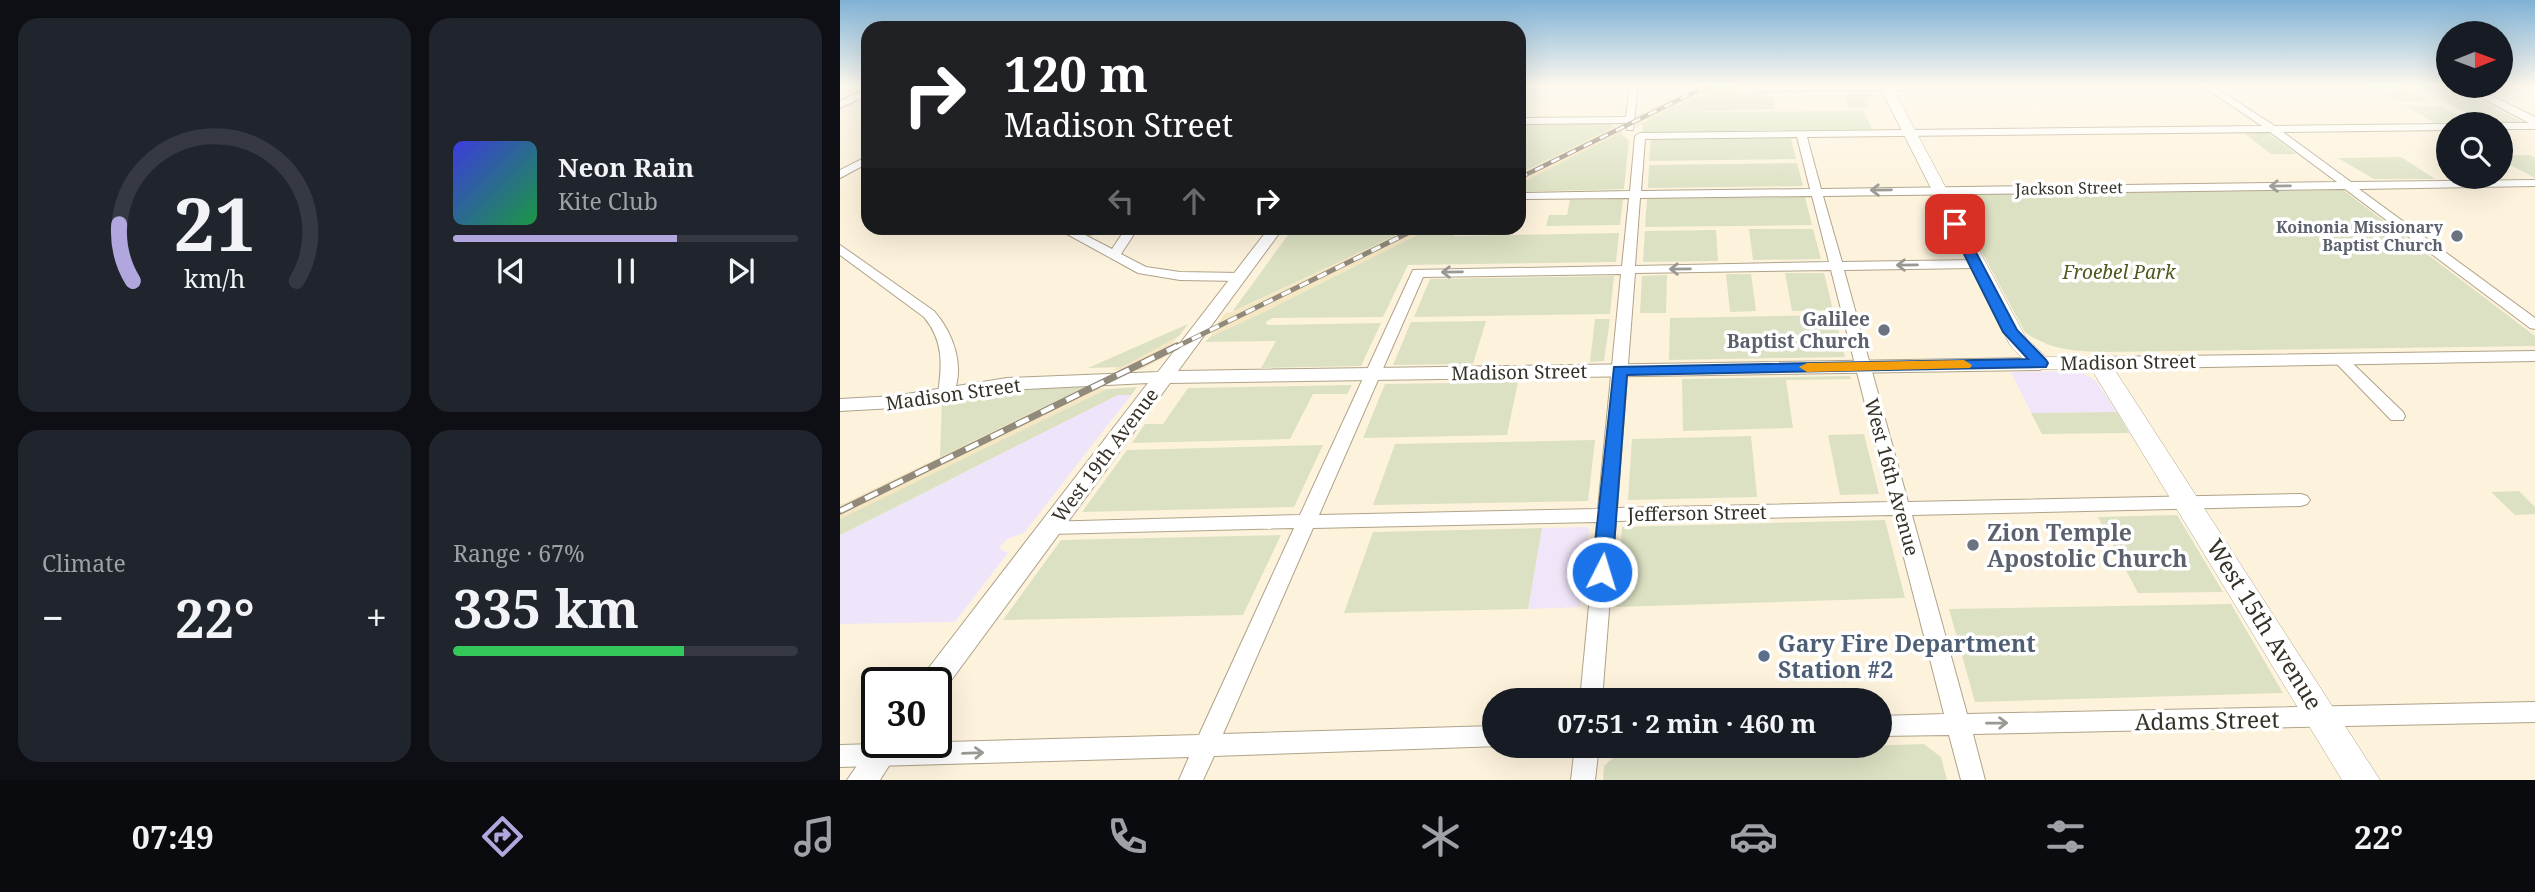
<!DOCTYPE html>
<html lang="en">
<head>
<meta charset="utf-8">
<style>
  :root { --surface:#171b24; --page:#20242c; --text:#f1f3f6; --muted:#9ea1a6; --line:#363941; --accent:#b2a6de }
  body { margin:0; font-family:"Noto Serif",serif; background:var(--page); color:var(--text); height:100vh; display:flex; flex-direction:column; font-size:26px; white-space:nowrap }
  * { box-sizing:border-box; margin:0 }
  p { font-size:23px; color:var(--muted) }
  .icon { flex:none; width:38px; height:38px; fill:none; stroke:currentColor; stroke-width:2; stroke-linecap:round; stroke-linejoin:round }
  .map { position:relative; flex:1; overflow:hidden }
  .details { display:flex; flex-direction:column; gap:18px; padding:18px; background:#0d0f14; width:840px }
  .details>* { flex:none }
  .hud { position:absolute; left:21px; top:21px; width:665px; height:214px; border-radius:21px; box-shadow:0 7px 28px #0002; background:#202124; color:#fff; overflow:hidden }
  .needle { width:46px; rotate:89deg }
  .tools { position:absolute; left:1596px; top:21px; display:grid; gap:14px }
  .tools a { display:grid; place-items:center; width:77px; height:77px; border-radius:50%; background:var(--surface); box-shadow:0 7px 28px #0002; font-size:35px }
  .speed { position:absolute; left:21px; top:667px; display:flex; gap:14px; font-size:35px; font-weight:700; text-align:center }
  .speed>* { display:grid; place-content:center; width:91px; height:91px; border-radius:50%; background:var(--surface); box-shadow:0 7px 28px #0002; line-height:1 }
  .speed .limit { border:4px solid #111; border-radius:10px; background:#fff; color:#111 }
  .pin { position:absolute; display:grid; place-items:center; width:60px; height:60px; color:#fff; margin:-30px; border-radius:14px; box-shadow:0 4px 10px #0006 }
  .me { position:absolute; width:77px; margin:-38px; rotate:5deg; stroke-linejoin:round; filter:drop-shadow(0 0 5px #0008) }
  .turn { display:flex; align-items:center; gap:24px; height:147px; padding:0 28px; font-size:32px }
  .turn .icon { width:91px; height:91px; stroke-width:2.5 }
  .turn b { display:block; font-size:49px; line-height:60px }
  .lanes { display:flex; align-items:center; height:66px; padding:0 28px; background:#0003; justify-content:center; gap:35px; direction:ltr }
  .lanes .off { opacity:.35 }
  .big { font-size:52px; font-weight:700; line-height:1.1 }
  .details .card { flex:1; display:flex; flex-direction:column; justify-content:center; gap:10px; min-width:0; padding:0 24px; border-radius:21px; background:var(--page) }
  .details .dial { align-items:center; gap:0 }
  .dial svg { height:182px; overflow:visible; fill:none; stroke:var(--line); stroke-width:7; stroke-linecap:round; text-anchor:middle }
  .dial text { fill:var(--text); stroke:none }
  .song { display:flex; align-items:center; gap:21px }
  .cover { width:84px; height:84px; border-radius:10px; background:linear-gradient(135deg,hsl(240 70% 55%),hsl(140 70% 35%)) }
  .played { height:7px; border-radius:4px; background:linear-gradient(90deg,var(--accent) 65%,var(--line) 65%) }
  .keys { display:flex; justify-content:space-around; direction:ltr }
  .heat { display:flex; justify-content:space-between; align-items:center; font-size:38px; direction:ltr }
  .charge { height:10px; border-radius:5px; background:linear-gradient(90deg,#34c759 67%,var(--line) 0) }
  .details .tiles { flex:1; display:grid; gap:18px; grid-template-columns:repeat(2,1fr) }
  .trip { position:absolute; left:642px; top:688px; width:410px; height:70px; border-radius:35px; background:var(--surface); box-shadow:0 7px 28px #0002; font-weight:700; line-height:70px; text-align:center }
  .tabs { display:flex; height:112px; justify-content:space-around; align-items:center; background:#090b0e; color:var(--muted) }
  .tabs .icon { width:49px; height:49px }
  .tabs .selected { color:var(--accent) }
  .tabs b { font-size:32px; color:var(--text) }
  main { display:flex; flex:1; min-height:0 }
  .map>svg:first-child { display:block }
  .commercial { fill:#f0e5f9 }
  .industrial { fill:#efe5fa }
  .built { fill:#f6e7c4 }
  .green { fill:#dce1c3 }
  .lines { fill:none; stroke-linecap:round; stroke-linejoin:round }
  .minor-casing { stroke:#afa389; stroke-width:2 }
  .tertiary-casing { stroke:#afa389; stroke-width:2 }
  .secondary-casing { stroke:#afa389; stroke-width:1 }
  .minor { fill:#fff; fill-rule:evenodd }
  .tertiary { fill:#fff; fill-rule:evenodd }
  .secondary { fill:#fff; fill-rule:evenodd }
  .rail-far2-casing { stroke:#918a7a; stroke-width:4.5 }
  .rail-far1-casing { stroke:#918a7a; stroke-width:5 }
  .rail-casing { stroke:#918a7a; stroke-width:7 }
  .rail-far2 { stroke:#fff; stroke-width:2.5; stroke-dasharray:9; stroke-linecap:butt }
  .rail-far1 { stroke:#fff; stroke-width:3.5; stroke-dasharray:10; stroke-linecap:butt }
  .rail { stroke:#fff; stroke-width:4.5; stroke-dasharray:14; stroke-linecap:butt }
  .oneway { stroke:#9a9893 }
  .route { fill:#1a73e8; stroke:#114b97; stroke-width:2 }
  .slow { fill:#f59e0b }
  .worship-dot { fill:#6b7280; stroke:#fff; stroke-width:2.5 }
  .service-dot { fill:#5c6f8a; stroke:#fff; stroke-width:2.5 }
  .labels { text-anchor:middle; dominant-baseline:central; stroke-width:7; stroke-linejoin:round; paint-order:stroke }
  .far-street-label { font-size:16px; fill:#363227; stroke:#fff }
  .far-worship-label { font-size:16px; font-weight:bold; fill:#5b616d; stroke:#fff; text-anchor:end }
  .park-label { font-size:19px; font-style:italic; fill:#51571f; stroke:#fff }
  .worship-label { font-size:19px; font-weight:bold; fill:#5b616d; stroke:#fff; text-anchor:end }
  .street-label { font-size:19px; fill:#363227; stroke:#fff }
  .near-worship-label { font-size:23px; font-weight:bold; fill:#5b616d; stroke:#fff; text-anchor:start }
  .near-street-label { font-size:23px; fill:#363227; stroke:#fff }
  .near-service-label { font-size:23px; font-weight:bold; fill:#4e5e75; stroke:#fff; text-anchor:start }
</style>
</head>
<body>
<main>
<section class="details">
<div class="tiles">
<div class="card dial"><svg viewBox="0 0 100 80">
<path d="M14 69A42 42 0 1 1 86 69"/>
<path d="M14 69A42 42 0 0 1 8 44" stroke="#b2a6de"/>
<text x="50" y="56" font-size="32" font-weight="700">21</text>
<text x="50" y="72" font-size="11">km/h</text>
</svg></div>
<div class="card">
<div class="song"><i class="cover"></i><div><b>Neon Rain</b><p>Kite Club</p></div></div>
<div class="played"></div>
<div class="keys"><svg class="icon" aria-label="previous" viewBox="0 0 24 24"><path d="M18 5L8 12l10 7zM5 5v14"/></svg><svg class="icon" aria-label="pause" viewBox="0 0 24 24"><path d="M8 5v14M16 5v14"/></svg><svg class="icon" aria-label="next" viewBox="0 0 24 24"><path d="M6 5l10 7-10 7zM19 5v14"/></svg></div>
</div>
<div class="card"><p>Climate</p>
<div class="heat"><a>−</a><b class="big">22°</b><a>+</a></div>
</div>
<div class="card"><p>Range · 67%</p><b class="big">335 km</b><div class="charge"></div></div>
</div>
</section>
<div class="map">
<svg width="1695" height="780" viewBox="0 0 1695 780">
  <rect width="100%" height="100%" fill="#fdf3dd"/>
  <path class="commercial" d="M1231,371L1244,374L1256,381L1277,412L1191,413L1171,372Z
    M747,527L749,530L740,607L688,609L702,528Z"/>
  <path class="industrial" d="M278,395H291L184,533L167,539L159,548L168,553L115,622L0,624V535Z"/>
  <path class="built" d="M858,85H878L795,128L796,116Z
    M773,126L784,132L679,184V175Z
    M572,228H591L416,316L370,337L385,313L393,312Z
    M337,337L323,358L301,370H272Z
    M245,387L267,389L0,520V505Z"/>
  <path class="green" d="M878,85H900L896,87L897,92H931L935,109L843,112L1024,111L1032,129L802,132L803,123Z
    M1577,85L1612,86L1682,122L1644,123Z
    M1529,86H1561L1590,101H1556Z
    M1036,90L1039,98L1024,99L1028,108H1009L1002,91Z
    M1566,106H1600L1631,122L1595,123Z
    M769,122L774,127L679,174V123Z
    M780,133L789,140L784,189L679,192V184Z
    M1404,133H1428L1456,154H1431Z
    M951,138L956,159L809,161L811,140Z
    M1690,155L1695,158V178L1661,160V156Z
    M1561,157L1595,179H1534L1498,158Z
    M957,163L963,186L808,188L809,165Z
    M1503,190L1695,336V346L1263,352C1235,352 1207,349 1185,332L1111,195Z
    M965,197L972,225L805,227L807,199Z
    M783,199L780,225L706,226L709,215H727L730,200Z
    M453,228H572L392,312Z
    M591,228H625L613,236L779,233L776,262L568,265L543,317L433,318L427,321L426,324L429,325L541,323L521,366L421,368L436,341L365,342L370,337L416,316Z
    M909,229H973L981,259L913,260Z
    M876,230L878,261L803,262L805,231Z
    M945,273H984L993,310L952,311Z
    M886,274H911L916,311L890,312Z
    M827,275L826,313H800L802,276Z
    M774,276L770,314L574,317L590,279Z
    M995,315L1005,357L829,360L830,318Z
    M755,319H770L764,361L750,362Z
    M646,321L633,364L553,365L571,322Z
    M348,324L339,336L282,367L248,368Z
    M1010,376L1011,379L946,380L953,428L843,431L842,379Z
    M678,382L667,435L523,438L545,384Z
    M512,385L507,394H473L450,439L292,443L305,424H323L348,388Z
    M245,387L100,457L102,399L173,389Z
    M297,387L291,395H278L0,535V519L267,389Z
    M1277,412L1289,433L1202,434L1191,413Z
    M1024,434L1039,494L1000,495L988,435Z
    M911,436L917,497L788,500L792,439Z
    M755,440L748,501L533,505L555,444Z
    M483,445L454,507L242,512L287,450Z
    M1679,491L1695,507V514L1675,515L1651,492Z
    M1337,515L1383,592L1298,593L1258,517Z
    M1045,520L1065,598L776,607L782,527Z
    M702,528L688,609L504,613L533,532Z
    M441,535L403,615L163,620L221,540Z
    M1391,604L1443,693L1135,702L1109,609Z
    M1084,744L1101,757L1107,780H763L764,766L777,754Z"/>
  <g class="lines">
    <g class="minor-casing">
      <path id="minor" d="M790,85H798L793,130H787L786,123L679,124V118L786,117Z
        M914,85H1270L1266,88L918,91L915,90Z
        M1361,85H1371L1435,126L1608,124H1609L1608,130L1443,132L1511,182L1695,180V186L1519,189L1695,318V329L1690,328L1505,189L983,196L1002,262L1135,260L1141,264L1135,268L1004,270L1068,502L1461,494L1467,496L1470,500L1467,504L1461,506L1072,515L1127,714L1695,702V722L1133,734L1145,780H1121L1109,735L1040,736V716L1104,714L1053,515L776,521L762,700H740L757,522L473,528L383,734L654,726V746H660L374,756L363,780H339L349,757L0,767V745L359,735L454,528L210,534L203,532L201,527L203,522L460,515L573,270L782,266L789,198L679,199V193L790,191L795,136L800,133L1422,126ZM1430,132L1497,182L981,189L967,137ZM957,137L970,189L801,191L805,139ZM972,196L989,262L795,266L800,198ZM991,270L1050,502L777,508L795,273ZM781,274L758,509L479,515L583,277Z
        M1661,123H1695V129H1661V124H1657Z
        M28,156V163L0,178V170Z
        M216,228H279L273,232L245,235L272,249L286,228H298L281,254L306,267L340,272L400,273L407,277L400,281L340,280L298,273Z
        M0,245L94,311C114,334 126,368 112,397L106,399L98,394C102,365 104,341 84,317L0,255Z
        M1500,354L1505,356L1563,412L1565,416L1563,420H1551L1495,362L1492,359Z
        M735,746H759L755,780H731Z"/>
    </g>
    <g class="tertiary-casing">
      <path id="tertiary" d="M1619,86H1632L1695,117V126Z
        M28,88V95L0,108V101Z
        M429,228H443L338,371L1200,358L1209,364L1200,370L330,383L104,690L96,693V682H81L84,674L308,383L167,390L54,408L0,411V399L54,396L167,378L318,372Z
        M1695,351V361L1259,369L1250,363L1259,357Z
        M37,737V742H64L40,780H7Z"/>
    </g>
    <g class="secondary-casing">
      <path id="secondary" d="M1039,85H1051L1186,338L1206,357L1267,358L1540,780H1502L1252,370L1192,369L1170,345Z"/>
    </g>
    <use href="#minor" class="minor"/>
    <use href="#tertiary" class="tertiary"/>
    <use href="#secondary" class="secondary"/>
    <g class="rail-far2-casing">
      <path id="rail-far2" d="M679,178L869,85"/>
    </g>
    <g class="rail-far1-casing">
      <path id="rail-far1" d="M334,348L578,228"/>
    </g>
    <g class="rail-casing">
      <path id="rail" d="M0,511L337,346"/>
    </g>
    <use href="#rail-far2" class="rail-far2"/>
    <use href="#rail-far1" class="rail-far1"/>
    <use href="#rail" class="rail"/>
  </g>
  <defs><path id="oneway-shaft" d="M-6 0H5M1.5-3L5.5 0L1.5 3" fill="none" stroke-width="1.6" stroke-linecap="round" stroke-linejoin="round" transform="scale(1.75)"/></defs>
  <g class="oneway">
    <use href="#oneway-shaft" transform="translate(1440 186) rotate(179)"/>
    <use href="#oneway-shaft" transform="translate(1041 190) rotate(179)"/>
    <use href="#oneway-shaft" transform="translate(1067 265) rotate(179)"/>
    <use href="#oneway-shaft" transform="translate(840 269) rotate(179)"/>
    <use href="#oneway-shaft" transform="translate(612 272) rotate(179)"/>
    <use href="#oneway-shaft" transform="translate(1157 723) rotate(-1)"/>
    <use href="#oneway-shaft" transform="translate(133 753) rotate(-2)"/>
  </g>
  <linearGradient id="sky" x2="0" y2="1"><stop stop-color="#7fb1d5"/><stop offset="0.44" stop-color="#fefaf0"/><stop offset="1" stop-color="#fefaf0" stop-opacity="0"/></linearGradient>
  <rect width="1695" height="194" fill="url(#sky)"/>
  <path class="route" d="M1115,220L1121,224L1177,330L1206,360L1208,363L1206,367L787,375L772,572L769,577L762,579L755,577L752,572L774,367L1188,359L1163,332L1109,224Z"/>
  <path class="slow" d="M1124,360L1132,365L1130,368L967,372L959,367L967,363Z"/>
  <g class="worship-dot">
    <circle cx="1617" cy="236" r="7"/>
    <circle cx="1044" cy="330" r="7"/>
    <circle cx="1133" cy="545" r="7"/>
  </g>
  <circle class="service-dot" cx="924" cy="656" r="7"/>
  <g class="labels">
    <g class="far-street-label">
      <text transform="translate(1229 188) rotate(-1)">Jackson Street</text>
    </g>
    <g class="far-worship-label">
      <text x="1603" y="227">Koinonia Missionary<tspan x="1603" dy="18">Baptist Church</tspan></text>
    </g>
    <g class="park-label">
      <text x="1279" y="272">Froebel Park</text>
    </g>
    <g class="worship-label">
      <text x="1030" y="319">Galilee<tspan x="1030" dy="22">Baptist Church</tspan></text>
    </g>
    <g class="street-label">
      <text transform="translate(1288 362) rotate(-1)">Madison Street</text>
      <text transform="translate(679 372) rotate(-1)">Madison Street</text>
      <text transform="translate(113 394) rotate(-8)">Madison Street</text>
      <text transform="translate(265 455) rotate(-53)">West 19th Avenue</text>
      <text transform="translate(1052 477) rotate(75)">West 16th Avenue</text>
      <text transform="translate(857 513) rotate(-1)">Jefferson Street</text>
    </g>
    <g class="near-worship-label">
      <text x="1147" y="532">Zion Temple<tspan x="1147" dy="26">Apostolic Church</tspan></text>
    </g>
    <g class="near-street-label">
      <text transform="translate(1425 624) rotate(58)">West 15th Avenue</text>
      <text transform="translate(1367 720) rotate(-1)">Adams Street</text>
    </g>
    <g class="near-service-label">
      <text x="938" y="643">Gary Fire Department<tspan x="938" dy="26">Station #2</tspan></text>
    </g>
  </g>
</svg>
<div class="tools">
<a><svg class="needle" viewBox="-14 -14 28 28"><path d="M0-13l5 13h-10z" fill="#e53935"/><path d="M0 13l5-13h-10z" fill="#9ea1a6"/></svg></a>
<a><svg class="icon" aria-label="search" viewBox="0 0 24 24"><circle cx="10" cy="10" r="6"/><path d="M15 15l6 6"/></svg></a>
</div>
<div class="speed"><div class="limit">30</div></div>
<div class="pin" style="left:1115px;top:224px;background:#d93025"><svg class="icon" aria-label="arrive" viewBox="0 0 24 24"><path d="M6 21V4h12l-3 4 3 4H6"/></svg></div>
<svg class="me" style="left:762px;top:572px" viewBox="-20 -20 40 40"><circle r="17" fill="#1a73e8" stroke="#fff" stroke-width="3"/><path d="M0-11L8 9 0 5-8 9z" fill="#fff"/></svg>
<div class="trip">07:51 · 2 min · 460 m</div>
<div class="hud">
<div class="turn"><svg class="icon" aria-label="right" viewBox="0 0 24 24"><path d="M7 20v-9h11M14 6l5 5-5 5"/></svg><div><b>120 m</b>Madison Street</div></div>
<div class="lanes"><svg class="icon off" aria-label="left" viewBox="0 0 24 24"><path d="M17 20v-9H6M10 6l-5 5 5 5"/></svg><svg class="icon off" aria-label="ahead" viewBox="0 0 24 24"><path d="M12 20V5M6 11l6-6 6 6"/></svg><svg class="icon" aria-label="right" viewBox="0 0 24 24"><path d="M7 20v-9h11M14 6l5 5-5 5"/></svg></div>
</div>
</div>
</main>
<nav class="tabs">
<b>07:49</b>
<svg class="icon selected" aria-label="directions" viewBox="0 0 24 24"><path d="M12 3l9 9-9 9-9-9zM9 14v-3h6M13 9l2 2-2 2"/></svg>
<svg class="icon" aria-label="music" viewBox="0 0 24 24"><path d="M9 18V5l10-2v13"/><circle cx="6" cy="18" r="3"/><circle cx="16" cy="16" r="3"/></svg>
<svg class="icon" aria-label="phone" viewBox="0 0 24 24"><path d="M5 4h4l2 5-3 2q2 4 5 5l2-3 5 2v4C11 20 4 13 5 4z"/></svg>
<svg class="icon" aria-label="climate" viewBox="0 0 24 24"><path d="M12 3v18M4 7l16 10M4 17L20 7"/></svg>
<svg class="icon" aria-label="car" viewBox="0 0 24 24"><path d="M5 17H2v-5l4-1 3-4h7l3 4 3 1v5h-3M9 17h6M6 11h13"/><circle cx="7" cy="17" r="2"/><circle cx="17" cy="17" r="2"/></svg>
<svg class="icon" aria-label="filters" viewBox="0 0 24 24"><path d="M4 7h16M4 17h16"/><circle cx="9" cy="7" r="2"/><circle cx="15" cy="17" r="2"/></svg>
<b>22°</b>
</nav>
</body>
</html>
